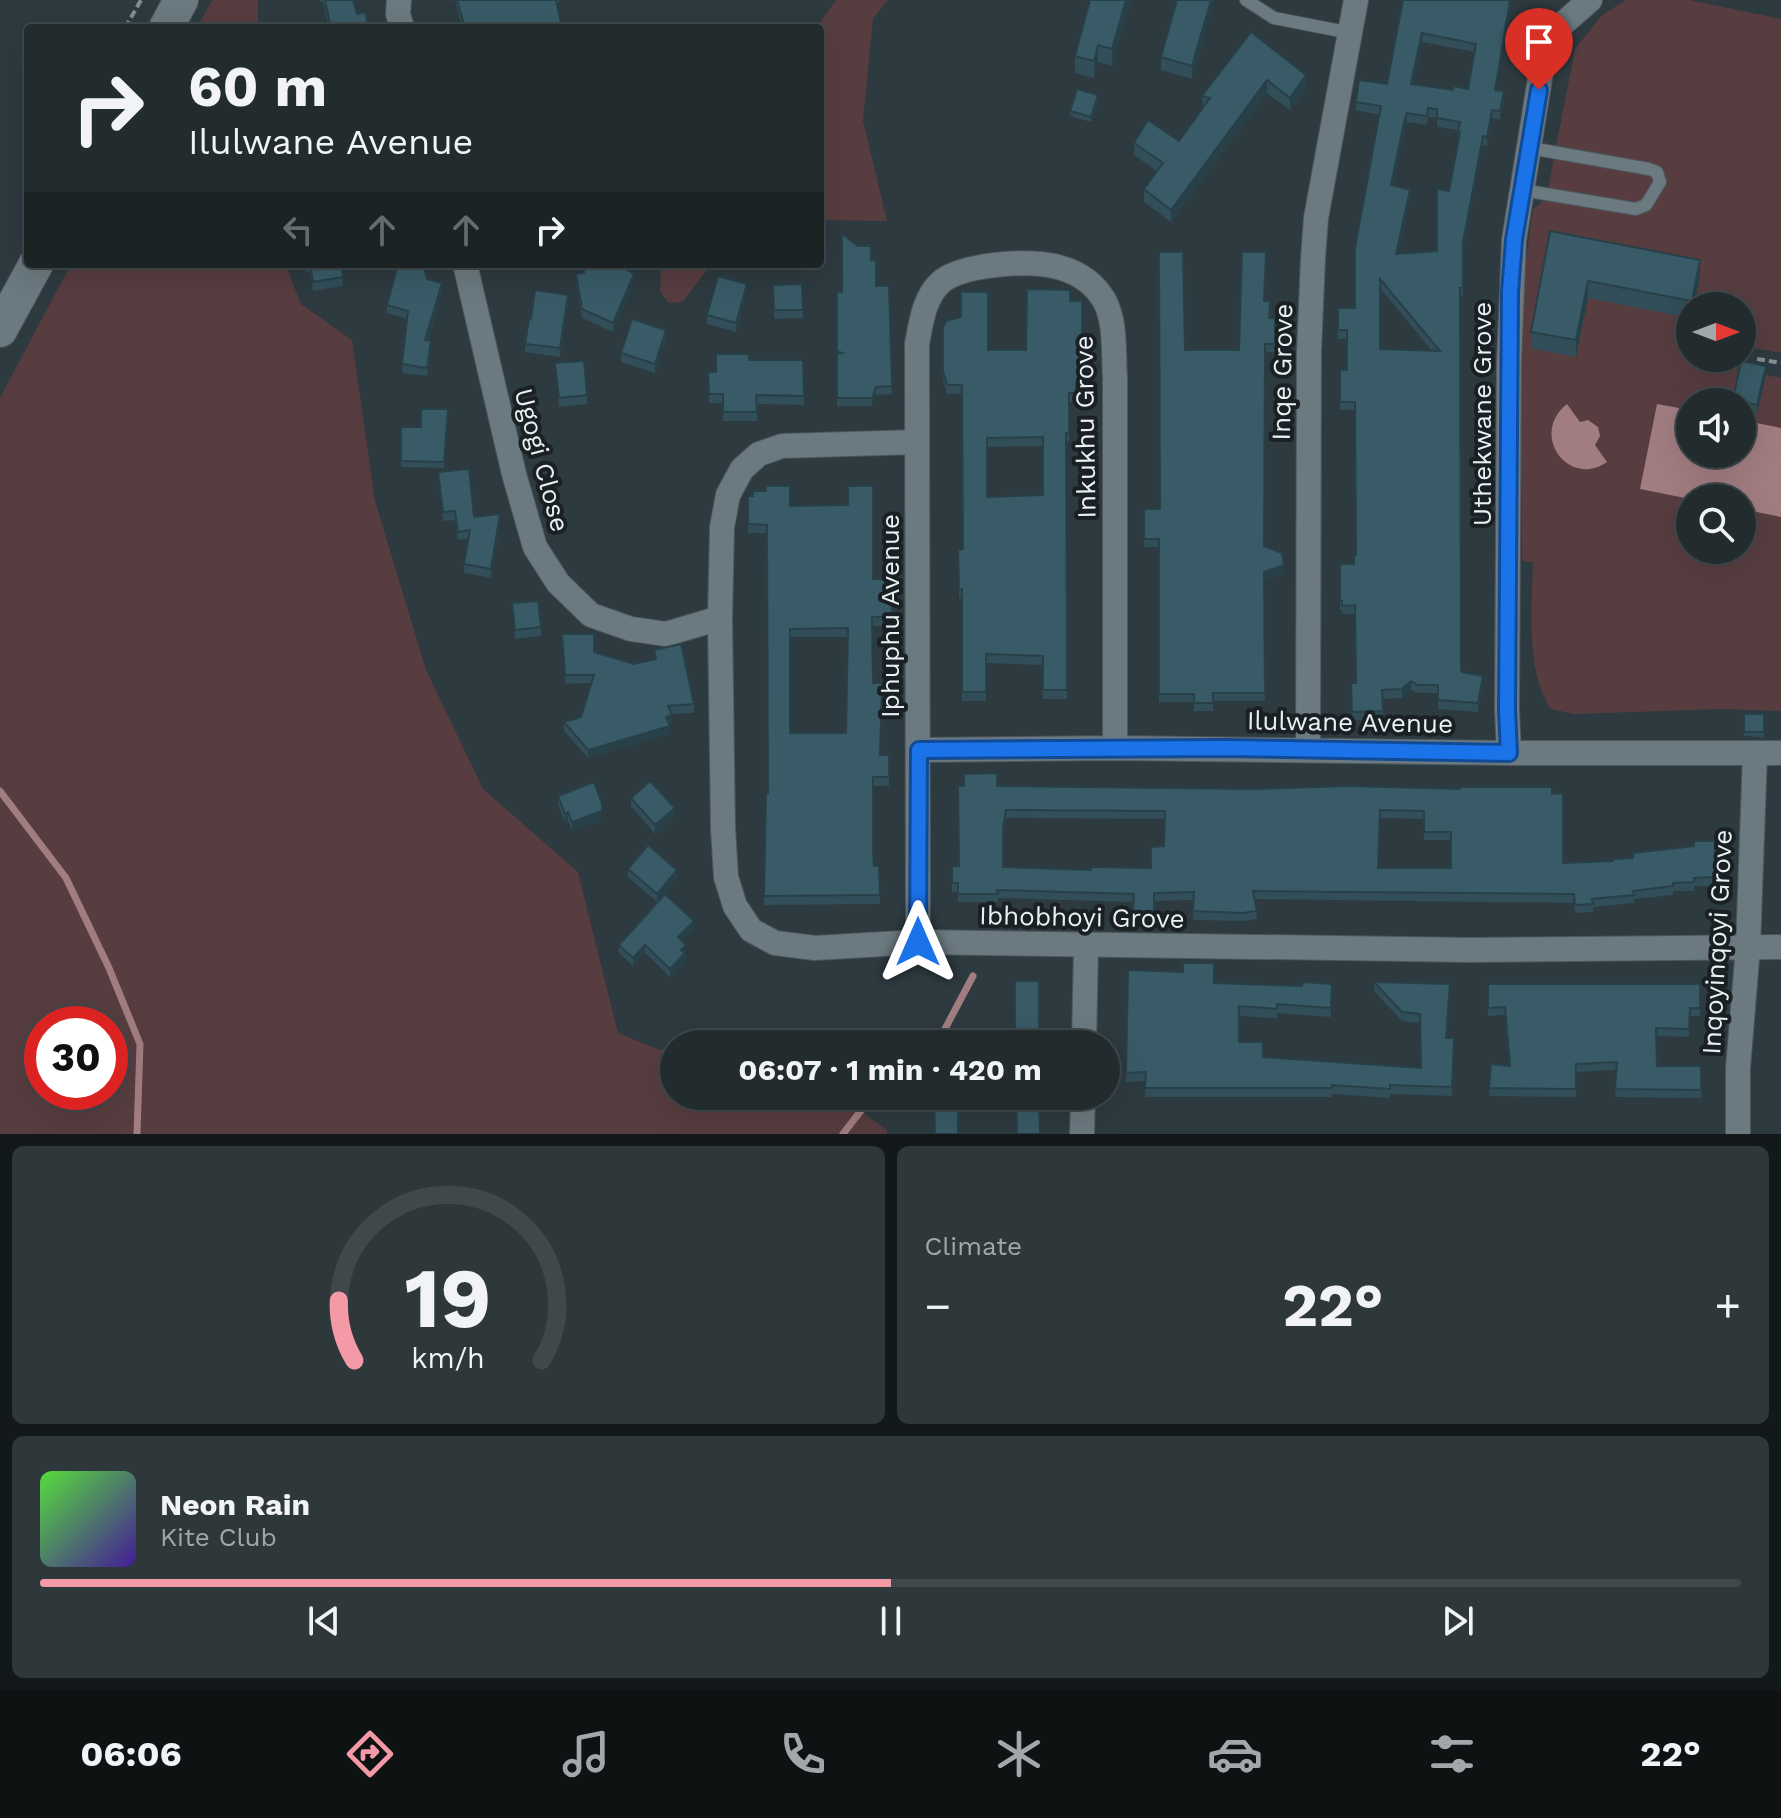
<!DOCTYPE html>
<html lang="en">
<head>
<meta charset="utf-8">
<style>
  :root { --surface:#222c2f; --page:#2e383b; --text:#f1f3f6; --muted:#a2a7aa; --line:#3f484b; --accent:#f49aa6 }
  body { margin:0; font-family:"Work Sans",sans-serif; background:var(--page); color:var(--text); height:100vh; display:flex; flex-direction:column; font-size:30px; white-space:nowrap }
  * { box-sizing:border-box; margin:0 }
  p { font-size:26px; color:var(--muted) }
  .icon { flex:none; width:44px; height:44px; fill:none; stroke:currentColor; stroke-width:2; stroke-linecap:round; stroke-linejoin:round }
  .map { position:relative; height:1134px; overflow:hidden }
  .drawer { display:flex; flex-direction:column; gap:12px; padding:12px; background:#13181a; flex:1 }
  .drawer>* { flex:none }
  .banner { position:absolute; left:24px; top:24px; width:800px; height:244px; border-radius:8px; box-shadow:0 8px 32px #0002,0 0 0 2px var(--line); background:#222c2f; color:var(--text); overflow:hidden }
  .needle { width:52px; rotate:90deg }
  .tools { position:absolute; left:1676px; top:292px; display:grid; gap:16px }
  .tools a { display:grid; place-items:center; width:80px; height:80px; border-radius:50%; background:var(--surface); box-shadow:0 8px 32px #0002,0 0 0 2px var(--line); font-size:40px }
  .speed { position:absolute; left:24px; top:1006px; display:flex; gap:16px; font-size:40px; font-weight:700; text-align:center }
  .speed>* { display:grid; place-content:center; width:104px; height:104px; border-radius:50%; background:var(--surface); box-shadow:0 8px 32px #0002,0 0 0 2px var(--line); line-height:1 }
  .speed .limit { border:12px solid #d22; background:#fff; color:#111 }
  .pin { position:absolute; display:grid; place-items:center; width:68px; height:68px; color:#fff; margin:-82px -34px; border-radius:50% 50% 50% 0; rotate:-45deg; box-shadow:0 0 8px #0007 }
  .pin .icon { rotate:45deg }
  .me { position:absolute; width:88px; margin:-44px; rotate:0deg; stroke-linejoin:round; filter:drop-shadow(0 0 6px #0008) }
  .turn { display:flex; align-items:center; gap:28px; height:168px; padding:0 32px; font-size:36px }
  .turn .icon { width:104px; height:104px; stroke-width:2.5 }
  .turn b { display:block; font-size:56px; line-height:68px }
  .lanes { display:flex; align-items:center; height:76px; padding:0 32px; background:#0003; justify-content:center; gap:40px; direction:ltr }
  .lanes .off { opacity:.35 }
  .big { font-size:60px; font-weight:700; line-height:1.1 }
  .drawer .tile { flex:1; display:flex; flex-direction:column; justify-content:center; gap:12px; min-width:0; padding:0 28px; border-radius:12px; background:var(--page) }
  .drawer .dial { align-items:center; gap:0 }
  .dial svg { height:208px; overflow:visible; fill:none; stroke:var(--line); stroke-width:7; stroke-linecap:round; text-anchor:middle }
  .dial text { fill:var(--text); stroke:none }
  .song { display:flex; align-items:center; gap:24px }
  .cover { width:96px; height:96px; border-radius:12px; background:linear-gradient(135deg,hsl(110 70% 55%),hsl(260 70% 35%)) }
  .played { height:8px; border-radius:4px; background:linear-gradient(90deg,var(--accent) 50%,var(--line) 50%) }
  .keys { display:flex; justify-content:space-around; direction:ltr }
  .heat { display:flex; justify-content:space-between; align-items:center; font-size:44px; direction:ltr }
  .drawer .tiles { flex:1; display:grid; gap:12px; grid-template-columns:1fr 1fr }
  .tile:last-child { grid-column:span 2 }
  .trip { position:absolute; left:660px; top:1030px; width:460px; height:80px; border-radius:40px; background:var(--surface); box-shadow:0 8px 32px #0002,0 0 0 2px var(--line); font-weight:700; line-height:80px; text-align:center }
  .tab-bar { display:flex; height:128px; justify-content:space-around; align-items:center; background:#0e1213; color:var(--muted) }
  .tab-bar .icon { width:56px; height:56px }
  .tab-bar .active { color:var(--accent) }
  .tab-bar b { font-size:36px; color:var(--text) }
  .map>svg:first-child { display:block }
  .green { fill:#573d40; fill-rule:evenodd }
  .water { fill:#a17d81 }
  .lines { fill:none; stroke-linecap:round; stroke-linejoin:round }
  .stream { stroke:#a17d81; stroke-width:7 }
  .lane-casing { stroke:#4c575c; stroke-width:14 }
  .street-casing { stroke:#4c575c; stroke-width:26 }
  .secondary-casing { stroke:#4c575c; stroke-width:36 }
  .path { stroke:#828e92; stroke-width:4; stroke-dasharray:8 4; stroke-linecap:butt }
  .lane { stroke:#6b7a80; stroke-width:12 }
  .street { stroke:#6b7a80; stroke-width:24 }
  .secondary { stroke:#6b7a80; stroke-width:34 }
  .wall { fill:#314e59; fill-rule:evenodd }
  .shaded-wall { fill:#284048 }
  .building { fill:#395b67; stroke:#284048; stroke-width:2; fill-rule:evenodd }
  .route-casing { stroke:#114b97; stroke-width:20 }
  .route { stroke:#1a73e8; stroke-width:14 }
  .labels { text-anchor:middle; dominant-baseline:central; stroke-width:8; stroke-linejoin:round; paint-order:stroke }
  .street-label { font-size:26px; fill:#e8f1f4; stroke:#1a2023 }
</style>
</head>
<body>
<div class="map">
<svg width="1781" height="1134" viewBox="0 0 1781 1134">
  <rect width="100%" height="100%" fill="#2d3a3f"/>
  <path class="green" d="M212,0H258V28H197Z
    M836,0H888L873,18L863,121L887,221L825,220L820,222V28H816Z
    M1626,0H1689L1781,19V353L1742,346V306H1690V358H1721L1727,366L1781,378V711L1722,709L1574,714L1551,709C1525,672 1532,605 1533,562L1522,561L1520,330L1523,283L1533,209L1546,199L1575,49L1601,16ZM1690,402H1742V454H1690ZM1690,498H1742V550H1690Z
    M71,264H285L301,304L352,340L375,501L426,670L483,789L578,872L618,1033L660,1050L674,1047V1096H840L887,1130V1134H0V398ZM110,1024V1092H42V1024Z
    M661,264H718L710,265L683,302L669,303L660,292Z"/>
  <path class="water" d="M1567,404L1580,422L1588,420L1598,427L1600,436L1595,445L1607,462C1568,489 1529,434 1567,404Z
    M1657,404L1690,410V454H1742V420L1781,428V517L1742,509V498L1690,499L1640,489Z"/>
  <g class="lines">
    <path class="stream" d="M0,791L66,878L109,968L140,1044L137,1134
      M937,1044L973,976
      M843,1134L863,1108L880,1096"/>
    <g class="lane-casing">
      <path id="lane" d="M1246,0L1274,18L1351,33
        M1522,190L1636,209L1646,205L1660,182L1657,172L1649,169L1530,148"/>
    </g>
    <g class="street-casing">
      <path id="street" d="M399,0L398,14L402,28
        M465,264L514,474L535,547L558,583L591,615L631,629L666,634L720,618
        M917,442L782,446L759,454L742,469L728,495L722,527L720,618L723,829L726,877L735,906L751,930L775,943L815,948L918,942L1470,950L1781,947
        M1308,749L1309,352L1313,258L1316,218L1356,0
        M919,750L1115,748L1509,753H1781
        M1509,753L1507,710L1509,363L1514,240L1542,66L1558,28L1590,0
        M918,942L917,344C921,323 924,297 941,282C962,264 1027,260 1054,266C1072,270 1089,279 1100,294C1117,315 1113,352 1115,377V748
        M1084,1044L1086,946
        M1082,1134L1083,1096
        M1738,1134V1068L1748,947L1755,753"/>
    </g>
    <g class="secondary-casing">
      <path id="secondary" d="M166,28L181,0
        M0,330L36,264"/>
    </g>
    <path class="path" d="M125,28L141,0
      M1757,359L1781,363"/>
    <use href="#lane" class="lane"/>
    <use href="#street" class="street"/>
    <use href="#secondary" class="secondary"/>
  </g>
  <path class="wall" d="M320,0H353L357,14L369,28H329L323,1L320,2Z
    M455,0H559V3L557,4L562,28H462Z
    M1131,0L1112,66L1098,62L1094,78L1075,73V56Z
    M1177,0H1214L1192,79L1161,70V57Z
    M1403,0H1511L1496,90L1504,100L1500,120L1492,118L1487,146L1483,145L1463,250V297H1460L1461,670L1462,672L1483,684L1478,712L1438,709V693H1418L1411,690L1402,698L1382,699L1383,719L1352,720L1351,683H1356L1355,614H1342V610H1340V601L1356,555L1355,410H1340V370H1347V339H1338V308H1355L1380,115L1356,110V102L1387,84ZM1422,42L1475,52L1468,89L1453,90L1413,84ZM1428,117L1437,118V127L1458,130V140L1449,191L1437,251L1398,254L1410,199L1393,185L1404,130L1407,122L1427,125ZM1380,288L1432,351L1380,349Z
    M1251,32L1306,88L1290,110L1267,93L1171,222L1144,202V189L1157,171L1134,155V143L1179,141L1203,109L1202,96Z
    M1098,100L1091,122L1070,116V111Z
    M1550,231L1700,277L1694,306H1690V318L1588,298L1576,357L1531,348V332Z
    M871,260L876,286H889L892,394L876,395L872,406H837V292H842Z
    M304,264H341L343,286L313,291L310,271L306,272Z
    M377,264H423L427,279L442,291L428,341L431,349L427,376L402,373L407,319L387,313V305L397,269L377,265Z
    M581,264H616L634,282L613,332L582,318L576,283V274L583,273Z
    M802,284L803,318L774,319L773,285Z
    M747,293L736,332L707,324V315Z
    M1070,301H1082V392H1076V402H1069V442H1066L1067,699H1043V665L986,663V701H962V598H959L958,550L963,549L962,394H947L943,380V327L988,350H1026ZM1043,446V495L987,497V447Z
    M1264,301L1270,318H1275V352H1265L1264,546L1284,573L1264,580L1265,701H1213V711H1194V702H1159V547H1144V539L1160,509L1185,350H1239Z
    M568,303L560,357L525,352V344L531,319Z
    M666,339L655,373L621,362V353Z
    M749,360H803L804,405L757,404V421H723V403H709L708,372H716Z
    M555,363L587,395V404L559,407Z
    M1766,375L1757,413L1742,410V402H1733V399Z
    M448,415L444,468L401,467V427H421Z
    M438,472L474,517L500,523L491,578L464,573V564L468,539L458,540L455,520L443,521Z
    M790,506L873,579H892V626H872L873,683L880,755H889V786H873V852L874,866H879L880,904L764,905L766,793H768L767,533H748V524ZM790,637H848L846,733H790Z
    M512,603L541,627V636L515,639Z
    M562,634L594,652L634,664L655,660L654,650L694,704V713L672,714V723L669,725L670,734L588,758L564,731V722L581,717L591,683L565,684Z
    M1744,714H1764V737L1744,736Z
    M997,786L1552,794L1563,863L1613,861L1715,841V886H1694V891H1673V895L1634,899V903L1593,907V912L1575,913L1574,903L1255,899L1257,919L1243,921L1193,920L1194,900L1154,901V921L1133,920V902L998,898V902H958V892H952V866H959ZM1006,818L1165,819L1164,846L1151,868L1091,870L1003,867V836ZM1380,818L1424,819V840H1451V868H1378Z
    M558,796L602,820L572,831L568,821L565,822L558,804Z
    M631,798L675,817L655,834L631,806Z
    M628,869L677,878L657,902L628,877Z
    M694,928L682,941L686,952L685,961L670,977L645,953L633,966L619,953V945Z
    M1128,970L1214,983L1302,986L1332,984L1331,1017L1277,1013V1018L1239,1016V1042L1263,1057L1421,1068L1420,1023L1402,1021L1374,991V982L1450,984L1447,1038H1454L1452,1096L1390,1094V1098L1332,1094V1097H1145L1146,1081L1126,1082Z
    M1488,984H1700V1016H1690L1689,1037L1657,1036V1066H1701V1098L1615,1097L1616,1070L1576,1072V1097L1489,1096L1491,1064L1509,1065L1505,1015L1488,1016Z"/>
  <path class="shaded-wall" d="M1126,0H1131L1112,66V49Z
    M1211,0H1214L1192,79V66Z
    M1510,0H1511L1495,98V90Z
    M1422,33V42L1411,92V84Z
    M1098,45V62L1094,78V61Z
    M1306,75V88L1290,110V98Z
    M1267,80V93L1171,222V210Z
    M1504,91V100L1500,120V111Z
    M1492,110V118L1487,146V137Z
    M1407,113V122L1391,194V185Z
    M1483,136V145L1463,250V242Z
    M1410,190V199L1396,263V254Z
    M1700,260V277L1694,306H1692Z
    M634,274V282L613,332V323Z
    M1588,281V298L1576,357V340Z
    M442,283V291L425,349V340Z
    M747,284V293L736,332V323Z
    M568,295V303L560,357V348Z
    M666,330V339L655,373V364Z
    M1766,366V375L1757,413V405Z
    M876,387V395L872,406V398Z
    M500,514V523L491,578V569Z
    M1284,565V573L1264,580V572Z
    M1483,676V684L1478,712V703Z
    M1411,681V690L1402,698V689Z
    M672,715V723L666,726V717Z
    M670,726V734L588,758V750Z
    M675,808V817L655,834V825Z
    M602,811V820L572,831V822Z
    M568,812V821L565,822V814Z
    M677,870V878L657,902V894Z
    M694,921V928L678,945V937Z
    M645,945V953L633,966V958Z
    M686,945L685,961L670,977V969L681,950Z"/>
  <path class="building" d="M325,0H353L357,14L365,12L369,28H331Z
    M457,0H556L562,28H465Z
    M1090,0H1126L1112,49L1098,45L1094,61L1075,56Z
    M1177,0H1211L1192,66L1161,57Z
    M1403,0H1510L1495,90L1504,91L1500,111L1492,110L1487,137L1483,136L1463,242V288H1460L1461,670L1462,672L1483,676L1478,703L1438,700V685H1418L1411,681L1402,689L1382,690L1383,711L1352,712L1351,683H1356L1355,605L1342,606V601H1340V564H1354V555H1356L1355,402H1340V370H1347V330H1338V308H1355V248L1381,106L1356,102L1359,80L1387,84ZM1422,33L1476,44L1468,89L1454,86L1453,90L1411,84ZM1428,108L1437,109V118L1460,122L1458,131L1460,132L1449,191L1437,189V251L1396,254L1410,190L1391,185L1404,122L1407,113L1427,116ZM1380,279L1440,351L1380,349Z
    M1251,32L1306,75L1290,98L1267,80L1171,210L1144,189L1163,163L1134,143L1148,120L1179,141L1210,98L1202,96Z
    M1077,89L1098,95L1091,117L1070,111Z
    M1550,231L1700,260L1692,301L1588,281L1576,340L1531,332Z
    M842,234L858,246H871V260H876V286H889L892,386L876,387L872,398H837V354L842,353L837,351V292H842Z
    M1159,252H1183L1185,350H1239L1242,252H1266L1264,301H1270L1269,318H1275V344H1265L1264,546L1282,553L1284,565L1264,572L1265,693H1213V703H1194V694H1159V539H1144V509H1160Z
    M310,264H341L343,277L313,282Z
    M398,264H423L427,279L442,283L425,340L431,341L427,368L402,364L408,311L387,305Z
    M583,264H616L634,274L613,323L582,309L576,274L584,273Z
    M718,276L747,284L736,323L707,315Z
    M802,284L803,310H774L773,285Z
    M1027,289L1070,290V301H1082V383H1076V393H1069V433H1066L1067,690H1043V656L986,654V692H962V589H959L958,550L963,549L962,385H947L943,371V327L946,321L961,317V292H988V350H1026ZM1043,437V495L987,497V438Z
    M535,290L568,295L560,348L525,344L529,319H531Z
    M632,319L666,330L655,364L621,353Z
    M716,354H749V360H803L804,396L756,395L757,412H723V394H709L708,372H716Z
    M584,361L587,395L559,398L555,363Z
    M1741,361L1766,366L1757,405L1733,399Z
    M421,409H448L444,462L401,461V427H421Z
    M469,469L474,517L500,514L491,569L464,564L470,530L458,532L455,511L443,512L438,472Z
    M766,486H790V506L848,505V486H873V579H892V617H872L873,683H882L880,755H889V777H873V852L874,866H879L880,895L764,896L766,793H768L767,525L748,524V496H753V491H766ZM848,628L846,733H790V629Z
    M538,601L541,627L515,630L512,603Z
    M562,634H594V652L634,664L656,659L654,650L681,644L694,704L668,706L672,715L666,717L670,726L588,750L564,722L581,717L594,675H565Z
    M1744,714H1764V732H1744Z
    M997,773V786L1253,789L1347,786L1460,789V787H1552V794L1563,793V863L1613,861V859L1633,858V853L1694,846V841H1715V877L1694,878V882L1673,883V886L1633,891L1634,895L1592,899L1593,904L1575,905L1574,894L1253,891L1257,911L1243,913L1193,911L1194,892L1154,893V912H1133L1134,894L997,890L998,894H958V883H952V866H959L958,786H964V774ZM1006,810L1165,811L1164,846L1151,847V868L1091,867V870L1003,867V827ZM1380,810L1424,811V832H1451V868H1378Z
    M650,781L675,808L655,825L631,798Z
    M594,782L602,804V811L572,822L568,812L565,814L558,796Z
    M648,845L677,870L657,894L628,869Z
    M665,894L694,921L678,937L686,945L681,950L685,953L670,969L645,945L633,958L619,945Z
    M1183,963H1214V983L1302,986L1303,982L1332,984L1331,1008L1277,1004V1009L1239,1006V1042H1263V1057L1421,1068L1420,1014L1402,1012L1374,982L1450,984L1446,1038H1454L1452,1087L1390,1085V1089L1332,1085V1088H1145L1146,1072L1126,1073L1128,970L1183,972Z
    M1015,981H1039V1044H1015Z
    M1488,984H1700V1008H1690L1689,1029L1656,1028L1657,1066H1701V1090L1615,1089L1617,1062L1576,1064V1089L1489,1088L1491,1064L1510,1066L1505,1007L1488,1008Z
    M934,1096H958V1134H935Z
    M1016,1096H1039L1040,1134H1017Z"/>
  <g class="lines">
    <g class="route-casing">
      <path id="route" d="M918,942L919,750L1226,748L1509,753L1507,710L1510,292L1514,240L1539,90"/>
    </g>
    <use href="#route" class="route"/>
  </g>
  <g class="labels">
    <g class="street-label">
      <text transform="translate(1282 372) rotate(-89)">Inqe Grove</text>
      <text transform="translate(1482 414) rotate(-90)">Uthekwane Grove</text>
      <text transform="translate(1085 427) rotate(-91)">Inkukhu Grove</text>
      <text transform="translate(542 460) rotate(75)">Ugogi Close</text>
      <text transform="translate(890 616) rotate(-90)">Iphuphu Avenue</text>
      <text transform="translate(1350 722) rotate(1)">Ilulwane Avenue</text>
      <text transform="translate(1082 917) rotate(1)">Ibhobhoyi Grove</text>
      <text transform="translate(1717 942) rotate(-87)">Inqoyinqoyi Grove</text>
    </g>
  </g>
</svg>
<div class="tools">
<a><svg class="needle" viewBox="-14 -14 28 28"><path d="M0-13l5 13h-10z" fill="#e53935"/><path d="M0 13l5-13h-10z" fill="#a2a7aa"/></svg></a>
<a><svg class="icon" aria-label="sound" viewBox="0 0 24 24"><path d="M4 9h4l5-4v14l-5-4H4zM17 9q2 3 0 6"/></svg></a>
<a><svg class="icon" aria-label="search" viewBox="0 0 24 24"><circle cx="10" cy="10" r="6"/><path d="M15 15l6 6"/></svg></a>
</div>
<div class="speed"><div class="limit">30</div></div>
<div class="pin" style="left:1539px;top:90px;background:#d93025"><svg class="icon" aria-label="arrive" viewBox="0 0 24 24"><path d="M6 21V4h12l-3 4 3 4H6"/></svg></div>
<svg class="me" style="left:918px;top:942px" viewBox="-20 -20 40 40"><path d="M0-17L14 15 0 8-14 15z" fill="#1a73e8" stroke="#fff" stroke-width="4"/></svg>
<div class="trip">06:07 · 1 min · 420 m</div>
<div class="banner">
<div class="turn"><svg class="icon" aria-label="right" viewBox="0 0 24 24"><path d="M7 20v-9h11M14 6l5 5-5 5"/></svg><div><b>60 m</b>Ilulwane Avenue</div></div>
<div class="lanes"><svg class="icon off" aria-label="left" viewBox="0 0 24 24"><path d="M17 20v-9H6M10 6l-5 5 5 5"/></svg><svg class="icon off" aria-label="ahead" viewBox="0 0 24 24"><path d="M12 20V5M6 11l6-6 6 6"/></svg><svg class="icon off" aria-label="ahead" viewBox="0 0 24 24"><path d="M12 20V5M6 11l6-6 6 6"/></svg><svg class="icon" aria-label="right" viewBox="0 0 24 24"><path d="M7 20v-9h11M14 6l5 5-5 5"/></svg></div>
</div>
</div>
<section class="drawer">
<div class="tiles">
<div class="tile dial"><svg viewBox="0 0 100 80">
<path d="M14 69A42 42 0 1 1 86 69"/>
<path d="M14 69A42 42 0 0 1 8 46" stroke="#f49aa6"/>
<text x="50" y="56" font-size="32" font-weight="700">19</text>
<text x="50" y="72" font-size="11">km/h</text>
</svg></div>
<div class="tile"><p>Climate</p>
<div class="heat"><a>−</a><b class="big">22°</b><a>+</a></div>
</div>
<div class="tile">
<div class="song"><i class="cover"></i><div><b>Neon Rain</b><p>Kite Club</p></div></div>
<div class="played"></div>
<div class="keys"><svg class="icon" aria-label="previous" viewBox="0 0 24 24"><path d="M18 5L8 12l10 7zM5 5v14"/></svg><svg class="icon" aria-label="pause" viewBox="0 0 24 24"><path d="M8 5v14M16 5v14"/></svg><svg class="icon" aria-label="next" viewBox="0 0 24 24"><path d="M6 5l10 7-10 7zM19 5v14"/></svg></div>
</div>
</div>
</section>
<nav class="tab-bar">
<b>06:06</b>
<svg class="icon active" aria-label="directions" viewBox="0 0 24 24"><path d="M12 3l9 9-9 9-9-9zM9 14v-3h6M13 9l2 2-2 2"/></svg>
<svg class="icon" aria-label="music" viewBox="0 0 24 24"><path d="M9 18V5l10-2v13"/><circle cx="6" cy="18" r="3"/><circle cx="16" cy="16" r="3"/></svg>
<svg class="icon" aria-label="phone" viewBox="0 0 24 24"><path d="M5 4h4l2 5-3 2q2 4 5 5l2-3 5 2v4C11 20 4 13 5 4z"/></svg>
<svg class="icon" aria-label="climate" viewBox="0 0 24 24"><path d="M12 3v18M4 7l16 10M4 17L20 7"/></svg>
<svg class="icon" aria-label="car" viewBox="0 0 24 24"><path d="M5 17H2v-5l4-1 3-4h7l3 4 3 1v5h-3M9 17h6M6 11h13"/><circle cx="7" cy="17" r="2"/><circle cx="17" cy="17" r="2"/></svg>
<svg class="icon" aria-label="filters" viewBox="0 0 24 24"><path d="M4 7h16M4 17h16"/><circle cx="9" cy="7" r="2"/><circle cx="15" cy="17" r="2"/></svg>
<b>22°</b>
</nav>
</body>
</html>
